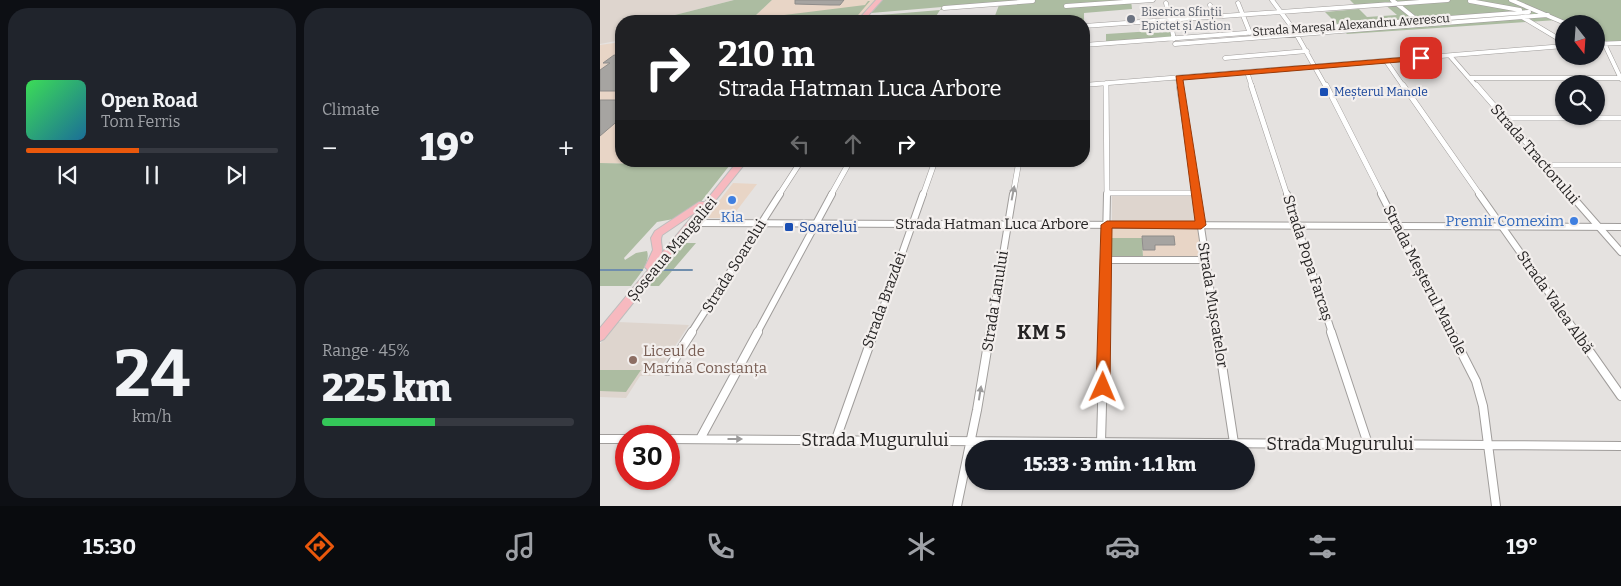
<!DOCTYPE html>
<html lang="en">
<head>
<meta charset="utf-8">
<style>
  :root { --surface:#171b24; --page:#20242c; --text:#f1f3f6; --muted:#9ea1a6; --line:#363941; --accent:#ea580c }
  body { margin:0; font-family:Bitter,serif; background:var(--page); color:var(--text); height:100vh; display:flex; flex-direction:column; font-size:19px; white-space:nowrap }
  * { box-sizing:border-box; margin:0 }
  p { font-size:16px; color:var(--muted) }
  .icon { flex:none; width:28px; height:28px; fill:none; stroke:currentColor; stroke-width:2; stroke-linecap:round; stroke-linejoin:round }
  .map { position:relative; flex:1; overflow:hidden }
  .drawer { display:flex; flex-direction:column; gap:8px; padding:8px; background:#0d0f14; width:600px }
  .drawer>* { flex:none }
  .hud { position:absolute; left:15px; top:15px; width:475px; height:152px; border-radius:20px; box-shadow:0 1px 4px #0004; background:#202124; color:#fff; overflow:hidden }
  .needle { width:32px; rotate:163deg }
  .fabs { position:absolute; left:955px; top:15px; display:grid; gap:10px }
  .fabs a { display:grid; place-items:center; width:50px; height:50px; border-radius:50%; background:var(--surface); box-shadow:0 1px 4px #0004; font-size:25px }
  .speed { position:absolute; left:15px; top:425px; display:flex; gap:10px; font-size:25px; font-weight:700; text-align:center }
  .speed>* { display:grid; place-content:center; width:65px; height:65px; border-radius:50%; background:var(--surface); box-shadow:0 1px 4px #0004; line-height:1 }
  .speed .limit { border:8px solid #d22; background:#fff; color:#111 }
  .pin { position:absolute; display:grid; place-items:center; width:42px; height:42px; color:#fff; margin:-21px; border-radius:10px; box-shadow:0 2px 8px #0006 }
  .me { position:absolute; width:55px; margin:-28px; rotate:1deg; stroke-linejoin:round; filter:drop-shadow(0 0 4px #0008) }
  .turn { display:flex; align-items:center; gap:18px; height:105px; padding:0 20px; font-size:22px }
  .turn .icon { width:65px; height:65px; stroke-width:2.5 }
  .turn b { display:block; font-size:35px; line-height:42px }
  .lanes { display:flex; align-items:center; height:48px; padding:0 20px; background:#0003; justify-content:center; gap:25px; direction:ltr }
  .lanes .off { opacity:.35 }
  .big { font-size:38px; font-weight:800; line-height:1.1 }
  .drawer .tile { flex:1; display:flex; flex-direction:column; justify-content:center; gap:8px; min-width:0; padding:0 18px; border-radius:20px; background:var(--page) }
  .drawer .dial { align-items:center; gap:0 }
  .dial b { font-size:65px; line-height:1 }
  .song { display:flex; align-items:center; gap:15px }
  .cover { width:60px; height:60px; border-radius:8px; background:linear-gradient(135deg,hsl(130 70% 55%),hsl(200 70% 35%)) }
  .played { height:5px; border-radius:2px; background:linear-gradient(90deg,var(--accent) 45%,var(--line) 45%) }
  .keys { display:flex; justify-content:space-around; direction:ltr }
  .heat { display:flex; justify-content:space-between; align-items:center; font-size:28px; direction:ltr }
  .charge { height:8px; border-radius:4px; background:linear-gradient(90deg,#34c759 45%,var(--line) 0) }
  .drawer .tiles { flex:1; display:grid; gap:8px; grid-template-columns:repeat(2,1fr) }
  .trip { position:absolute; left:365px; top:440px; width:290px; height:50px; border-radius:25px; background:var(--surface); box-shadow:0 1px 4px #0004; font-weight:800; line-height:50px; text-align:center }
  .dock { display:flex; height:80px; justify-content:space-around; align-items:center; background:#090b0e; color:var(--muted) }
  .dock .icon { width:35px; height:35px }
  .dock .on { color:var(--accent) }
  .dock b { font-size:22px; color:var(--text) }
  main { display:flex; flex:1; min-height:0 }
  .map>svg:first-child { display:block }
  .commercial { fill:#e8d5c6 }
  .built { fill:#ded5ce }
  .green { fill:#acbca1 }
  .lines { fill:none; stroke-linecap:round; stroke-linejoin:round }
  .stream { stroke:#708ead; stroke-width:2 }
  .building { fill:#a6a4a1; stroke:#8e8c8a }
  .street-far3-casing { stroke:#a09d9b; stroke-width:5 }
  .street-far2-casing { stroke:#a09d9b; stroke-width:6 }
  .street-far1-casing { stroke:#a09d9b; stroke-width:8 }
  .street-casing { stroke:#a09d9b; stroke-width:10 }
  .secondary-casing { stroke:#a09d9b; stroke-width:2 }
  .primary-casing { stroke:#bebdbd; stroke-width:2 }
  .street-far3 { stroke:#fff; stroke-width:4 }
  .street-far2 { stroke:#fff; stroke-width:5 }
  .street-far1 { stroke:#fff; stroke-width:6 }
  .street { stroke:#fff; stroke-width:8 }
  .secondary { fill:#fff; fill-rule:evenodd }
  .primary { fill:#f7b9bf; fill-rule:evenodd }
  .oneway { fill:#9d9c9c }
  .route { fill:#ea580c; stroke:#983908 }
  .worship-dot { fill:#6b7280; stroke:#f3efed; stroke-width:2 }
  .transit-dot { fill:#1a4fb4; stroke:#f3efed; stroke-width:2 }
  .shop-dot { fill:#3f7fe0; stroke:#f3efed; stroke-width:2 }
  .education-dot { fill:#8d6e63; stroke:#f3efed; stroke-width:2 }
  .labels { text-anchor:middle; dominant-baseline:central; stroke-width:4.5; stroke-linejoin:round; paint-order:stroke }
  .far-worship-label { font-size:12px; fill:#5b616d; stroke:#f3efed; text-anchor:start }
  .far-street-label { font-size:12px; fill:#262424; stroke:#f3efed }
  .far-transit-label { font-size:12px; fill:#164399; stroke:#f3efed; text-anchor:start }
  .street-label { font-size:15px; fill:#262424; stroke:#f3efed }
  .shop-label { font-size:15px; fill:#366cbe; stroke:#f3efed }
  .transit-label { font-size:15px; fill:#164399; stroke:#f3efed; text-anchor:start }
  .education-label { font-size:15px; fill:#785e54; stroke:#f3efed; text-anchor:start }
  .near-street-label { font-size:18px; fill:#262424; stroke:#f3efed }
  .district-label { font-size:20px; font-weight:bold; letter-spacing:1px; fill:#262424; stroke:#f3efed }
</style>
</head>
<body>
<main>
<section class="drawer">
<div class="tiles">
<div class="tile">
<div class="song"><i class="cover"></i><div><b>Open Road</b><p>Tom Ferris</p></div></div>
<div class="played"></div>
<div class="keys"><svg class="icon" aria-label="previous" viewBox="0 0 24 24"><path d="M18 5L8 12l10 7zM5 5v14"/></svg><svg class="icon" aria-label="pause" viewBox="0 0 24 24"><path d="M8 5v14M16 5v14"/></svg><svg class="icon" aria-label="next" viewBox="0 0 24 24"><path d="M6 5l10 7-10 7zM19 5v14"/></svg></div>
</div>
<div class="tile"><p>Climate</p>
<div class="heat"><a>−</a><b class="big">19°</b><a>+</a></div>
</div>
<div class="tile dial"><b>24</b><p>km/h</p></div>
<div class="tile"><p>Range · 45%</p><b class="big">225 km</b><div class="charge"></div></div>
</div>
</section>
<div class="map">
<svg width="1021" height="506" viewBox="0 0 1021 506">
  <rect width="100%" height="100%" fill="#e5e2e0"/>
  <path class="commercial" d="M172,0H282L264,21H142L155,16Z
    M21,42V161H47L44,164L0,163V45Z
    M133,183L157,184L131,218H106Z
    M510,228H599L604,258L543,257L542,238H510Z"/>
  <path class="built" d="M0,0H134L75,15L58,21H21V40L0,44Z
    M514,195H594L598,222L512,221V196Z
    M18,322L89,325L55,376H40L26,398L0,397V344Z"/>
  <path class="green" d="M134,0H172L155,16L142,21H58L75,15Z
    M282,0H531L532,9L484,13V21H393L399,5L340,10L333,21H264L268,16L340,10L342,7L271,13Z
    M750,0H1021V43L1003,42L998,39L996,24H978L957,20L747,34L725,12L759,9L767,17L797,15L783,3L755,5Z
    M268,1H270L253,21H224L225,20L171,18L150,21L160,18L265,5Z
    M553,31V33L571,32L572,39L506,43V34Z
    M47,161H133L100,203L79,218L57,222L24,258L25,260L36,253L47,251C51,263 38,276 31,286H0V163L44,164Z
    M510,238H542L543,257H510Z
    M82,243H96L59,286H47Z
    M0,370H41L26,392L0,391Z"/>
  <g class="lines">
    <path class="stream" d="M0,270H42
      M62,270H92"/>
  </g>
  <path class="building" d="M195,0H244L240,5H230L195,4Z
    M14,55L21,56V91H0V70L10,63H3Z
    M0,100H21V118L0,136Z
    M542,236H574L575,245H555V250H543Z"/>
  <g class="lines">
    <g class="street-far3-casing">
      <path id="street-far3" d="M672,0L694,30L726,87
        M792,0L817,20
        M911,0L967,24
        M870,1L920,10
        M566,3L574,39
        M638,3L650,33
        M610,5L614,17
        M466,6L553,0
        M344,8L433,1
        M922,17L964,42
        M484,26L848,0
        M1004,43L1021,79
        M575,44L948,15
        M996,44L1021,43
        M484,45L929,12
        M850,56L877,87
        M625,58L707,51
        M786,61L804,87
        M647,72L652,87
        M578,78L579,87
        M869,78H1021
        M506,83V87
        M484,85L964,46"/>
    </g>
    <g class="street-far2-casing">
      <path id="street-far2" d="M506,85L507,195
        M579,85L596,195
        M651,85L687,195
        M726,85L782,195
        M803,85L880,195
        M876,85L972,195
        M904,118H1021
        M944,165H1021
        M507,193H596
        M179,195L201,161
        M231,195L250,161
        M323,195L335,161
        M413,195L419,161"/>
    </g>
    <g class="street-far1-casing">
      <path id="street-far1" d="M596,194L617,333
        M687,194L732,333
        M781,194L852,333
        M879,194L977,333
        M970,194L1021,252
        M506,260H606
        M91,333L180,194
        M157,333L232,194
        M274,333L323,194
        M390,333L413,194
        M504,333L507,194"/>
    </g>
    <g class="street-casing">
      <path id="street" d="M617,332L634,443
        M731,332L768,444
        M851,332L876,381L883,406L896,506
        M976,332L1021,396
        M67,371L92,332
        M0,439H26
        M69,439L1021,446
        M100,439L158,332
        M236,439L274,332
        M501,442L504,332
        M357,506L377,410L390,332"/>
    </g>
    <g class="secondary-casing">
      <path id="secondary" d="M92,220L1021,224V230L92,226L88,223Z"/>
    </g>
    <g class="primary-casing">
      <path id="primary" d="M276,0H282L263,21H257Z
        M138,161H147L4,339L0,341V328L48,270L45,267L53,250L51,238L55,231L99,202H105ZM96,212L61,254C64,248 59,242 62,235Z"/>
    </g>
    <use href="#street-far3" class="street-far3"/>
    <use href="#street-far2" class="street-far2"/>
    <use href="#street-far1" class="street-far1"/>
    <use href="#street" class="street"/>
    <use href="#secondary" class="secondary"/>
    <use href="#primary" class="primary"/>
  </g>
  <defs><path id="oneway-solid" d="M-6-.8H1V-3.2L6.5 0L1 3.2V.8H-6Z" transform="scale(1.25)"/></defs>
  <g class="oneway">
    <use href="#oneway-solid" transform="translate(413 193) rotate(-79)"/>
    <use href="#oneway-solid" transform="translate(380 393) rotate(-81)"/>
    <use href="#oneway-solid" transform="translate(135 439)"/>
  </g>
  <path class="route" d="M821,56L824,58L823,60L583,80L606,225L601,229L512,228L510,387L508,392L503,393L498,392L496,387L501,225L507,221H595L576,76Z"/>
  <circle class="worship-dot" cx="531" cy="19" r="5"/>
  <g class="transit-dot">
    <rect x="719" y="87" width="10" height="10" rx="2.5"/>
    <rect x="184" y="222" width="10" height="10" rx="2.5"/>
  </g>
  <g class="shop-dot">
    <circle cx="132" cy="200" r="5"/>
    <circle cx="974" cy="221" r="5"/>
  </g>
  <circle class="education-dot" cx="33" cy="360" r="5"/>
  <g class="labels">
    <g class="far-worship-label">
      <text x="541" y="12">Biserica Sfinții<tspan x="541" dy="14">Epictet și Astion</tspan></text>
    </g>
    <g class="far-street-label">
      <text transform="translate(751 25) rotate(-4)">Strada Mareșal Alexandru Averescu</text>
    </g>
    <g class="far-transit-label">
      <text x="734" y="92">Meșterul Manole</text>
    </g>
    <g class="street-label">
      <text transform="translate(935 154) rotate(49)">Strada Tractorului</text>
      <text x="392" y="224">Strada Hatman Luca Arbore</text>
      <text transform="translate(72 249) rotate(-50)">Șoseaua Mangaliei</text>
      <text transform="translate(708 258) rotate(72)">Strada Popa Farcaș</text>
      <text transform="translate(134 266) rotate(-58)">Strada Soarelui</text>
      <text transform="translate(825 280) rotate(63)">Strada Meșterul Manole</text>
      <text transform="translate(284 300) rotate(-70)">Strada Brazdei</text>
      <text transform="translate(395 301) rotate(-81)">Strada Lanului</text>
      <text transform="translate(955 302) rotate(55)">Strada Valea Albă</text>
      <text transform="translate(613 305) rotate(81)">Strada Mușcatelor</text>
    </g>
    <g class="shop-label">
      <text x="132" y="217">Kia</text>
      <text x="964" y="221" text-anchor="end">Premir Comexim</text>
    </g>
    <g class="transit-label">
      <text x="199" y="227">Soarelui</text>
    </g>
    <g class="education-label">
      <text x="43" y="351">Liceul de<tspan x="43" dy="17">Marină Constanța</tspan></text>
    </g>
    <g class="near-street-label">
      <text x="275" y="440">Strada Mugurului</text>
      <text x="740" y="444">Strada Mugurului</text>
    </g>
    <g class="district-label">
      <text x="442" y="332">KM 5</text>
    </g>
  </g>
</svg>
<div class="fabs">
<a><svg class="needle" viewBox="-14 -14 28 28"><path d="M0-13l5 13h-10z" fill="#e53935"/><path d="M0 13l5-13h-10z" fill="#9ea1a6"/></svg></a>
<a><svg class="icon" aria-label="search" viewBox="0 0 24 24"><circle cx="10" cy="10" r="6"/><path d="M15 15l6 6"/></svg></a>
</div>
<div class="speed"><div class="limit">30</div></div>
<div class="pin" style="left:821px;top:58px;background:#d93025"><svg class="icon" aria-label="arrive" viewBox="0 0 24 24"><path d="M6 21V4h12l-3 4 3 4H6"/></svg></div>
<svg class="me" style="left:503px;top:387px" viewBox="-20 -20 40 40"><path d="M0-17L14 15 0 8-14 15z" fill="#ea580c" stroke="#fff" stroke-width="4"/></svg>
<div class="trip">15:33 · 3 min · 1.1 km</div>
<div class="hud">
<div class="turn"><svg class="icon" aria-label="right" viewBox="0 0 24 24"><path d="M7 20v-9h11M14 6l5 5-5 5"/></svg><div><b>210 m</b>Strada Hatman Luca Arbore</div></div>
<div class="lanes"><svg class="icon off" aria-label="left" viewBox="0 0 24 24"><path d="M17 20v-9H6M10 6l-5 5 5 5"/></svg><svg class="icon off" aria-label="ahead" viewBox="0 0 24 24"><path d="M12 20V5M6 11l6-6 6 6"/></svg><svg class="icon" aria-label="right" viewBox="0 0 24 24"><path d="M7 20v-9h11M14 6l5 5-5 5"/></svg></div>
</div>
</div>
</main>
<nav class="dock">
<b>15:30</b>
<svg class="icon on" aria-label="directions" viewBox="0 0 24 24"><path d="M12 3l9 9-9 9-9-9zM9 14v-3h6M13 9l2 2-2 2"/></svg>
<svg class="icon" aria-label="music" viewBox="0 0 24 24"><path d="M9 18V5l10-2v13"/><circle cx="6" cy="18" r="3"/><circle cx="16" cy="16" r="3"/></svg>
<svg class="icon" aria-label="phone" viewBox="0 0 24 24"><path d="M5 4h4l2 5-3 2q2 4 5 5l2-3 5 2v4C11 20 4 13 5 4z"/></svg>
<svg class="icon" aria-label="climate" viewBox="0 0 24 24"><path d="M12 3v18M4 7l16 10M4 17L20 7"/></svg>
<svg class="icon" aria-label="car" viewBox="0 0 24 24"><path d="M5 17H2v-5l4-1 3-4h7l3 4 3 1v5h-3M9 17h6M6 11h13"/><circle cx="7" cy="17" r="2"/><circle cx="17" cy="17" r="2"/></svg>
<svg class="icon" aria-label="filters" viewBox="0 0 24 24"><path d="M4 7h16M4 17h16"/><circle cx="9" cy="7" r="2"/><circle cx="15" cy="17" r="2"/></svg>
<b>19°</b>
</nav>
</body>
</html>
